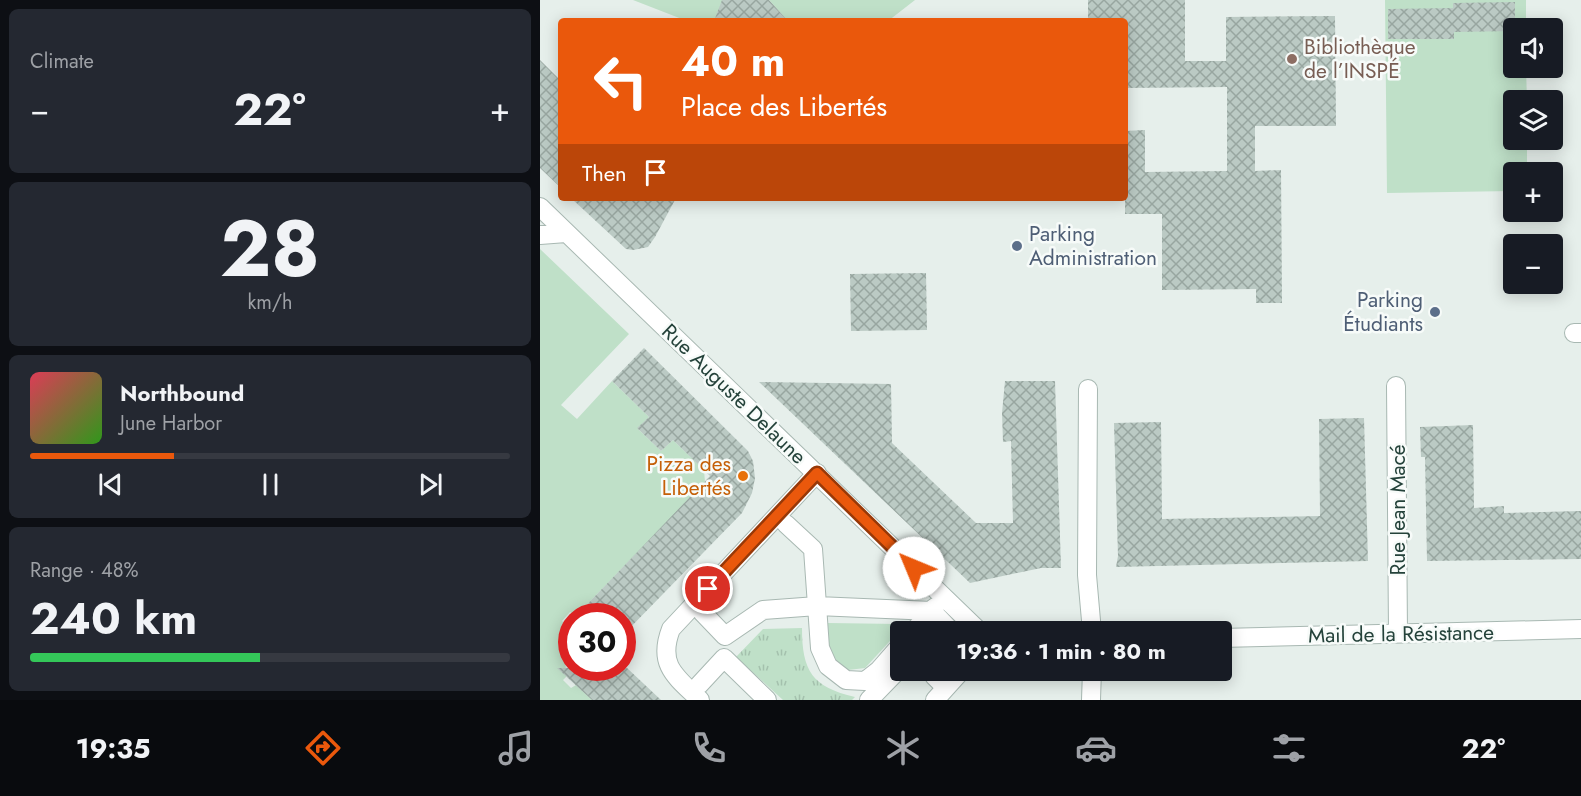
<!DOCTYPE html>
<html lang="en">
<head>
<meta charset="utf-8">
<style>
  :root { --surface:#171b24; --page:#242831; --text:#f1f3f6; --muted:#9ea1a6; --line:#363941; --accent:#ea580c }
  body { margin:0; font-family:Jost,sans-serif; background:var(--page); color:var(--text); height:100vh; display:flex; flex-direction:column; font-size:22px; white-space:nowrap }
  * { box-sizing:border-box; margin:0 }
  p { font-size:20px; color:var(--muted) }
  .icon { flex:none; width:33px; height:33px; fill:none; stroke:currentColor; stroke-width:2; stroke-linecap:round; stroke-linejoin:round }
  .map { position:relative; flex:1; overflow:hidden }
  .side { display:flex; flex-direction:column; gap:9px; padding:9px; background:#0d0f14; width:540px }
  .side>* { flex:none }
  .banner { position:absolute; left:18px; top:18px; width:570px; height:183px; border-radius:6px; box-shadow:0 3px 15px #0003; background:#ea580c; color:#fff; overflow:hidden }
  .fabs { position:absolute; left:963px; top:18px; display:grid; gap:12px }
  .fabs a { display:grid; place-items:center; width:60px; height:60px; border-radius:6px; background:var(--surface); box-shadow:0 3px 15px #0003; font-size:30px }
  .speed { position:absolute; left:18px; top:603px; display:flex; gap:12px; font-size:30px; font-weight:700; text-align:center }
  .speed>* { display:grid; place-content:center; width:78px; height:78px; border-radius:50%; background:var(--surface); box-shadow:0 3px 15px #0003; line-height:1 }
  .speed .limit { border:9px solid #d22; background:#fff; color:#111 }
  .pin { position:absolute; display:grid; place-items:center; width:51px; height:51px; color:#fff; margin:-26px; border:3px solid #fff; border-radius:50%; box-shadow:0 2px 6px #0007 }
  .me { position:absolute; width:66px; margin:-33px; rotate:315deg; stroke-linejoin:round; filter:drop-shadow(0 0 4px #0008) }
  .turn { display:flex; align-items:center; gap:21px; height:126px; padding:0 24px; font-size:27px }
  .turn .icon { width:78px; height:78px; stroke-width:2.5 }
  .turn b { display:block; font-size:42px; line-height:51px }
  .then { display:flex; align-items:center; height:57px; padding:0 24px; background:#0003; gap:12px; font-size:22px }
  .big { font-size:45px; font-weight:700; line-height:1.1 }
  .side .card { flex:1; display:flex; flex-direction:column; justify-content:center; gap:9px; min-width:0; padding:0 21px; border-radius:9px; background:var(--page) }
  .side .dial { align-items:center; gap:0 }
  .dial b { font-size:78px; line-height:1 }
  .song { display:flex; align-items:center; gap:18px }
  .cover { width:72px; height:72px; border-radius:9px; background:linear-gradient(135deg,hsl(350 70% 55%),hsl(110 70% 35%)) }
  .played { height:6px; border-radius:3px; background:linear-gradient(90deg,var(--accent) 30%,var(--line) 30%) }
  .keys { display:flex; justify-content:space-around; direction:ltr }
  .heat { display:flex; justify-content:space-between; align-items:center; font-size:33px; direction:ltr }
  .charge { height:9px; border-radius:4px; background:linear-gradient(90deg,#34c759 48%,var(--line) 0) }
  .trip { position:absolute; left:350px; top:621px; width:342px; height:60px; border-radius:6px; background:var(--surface); box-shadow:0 3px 15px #0003; font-weight:700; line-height:60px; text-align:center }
  .menu { display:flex; height:96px; justify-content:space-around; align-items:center; background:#090b0e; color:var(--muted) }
  .menu .icon { width:42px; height:42px }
  .menu .active { color:var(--accent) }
  .menu b { font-size:27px; color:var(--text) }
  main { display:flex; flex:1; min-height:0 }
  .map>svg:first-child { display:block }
  .green { fill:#bfe0c8 }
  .park { fill:url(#park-tufts) }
  .building { fill:url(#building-cross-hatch) }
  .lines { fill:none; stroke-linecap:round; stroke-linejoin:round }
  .street-casing { stroke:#a8b8b2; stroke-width:20 }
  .street { stroke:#fff; stroke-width:18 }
  .route-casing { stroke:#983908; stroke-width:15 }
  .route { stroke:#ea580c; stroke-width:10 }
  .education-dot { fill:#8d6e63; stroke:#f7fbf9; stroke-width:2 }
  .service-dot { fill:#5c6f8a; stroke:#f7fbf9; stroke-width:2 }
  .food-dot { fill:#e8710a; stroke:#f7fbf9; stroke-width:2 }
  .labels { text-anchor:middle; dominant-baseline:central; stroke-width:5; stroke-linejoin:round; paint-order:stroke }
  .education-label { font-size:21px; fill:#785e54; stroke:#f7fbf9; text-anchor:start }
  .service-label { font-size:21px; fill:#4e5e75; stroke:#f7fbf9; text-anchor:start }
  .street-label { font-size:21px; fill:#24423a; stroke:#f7fbf9 }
  .food-label { font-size:21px; fill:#c56008; stroke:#f7fbf9; text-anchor:end }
</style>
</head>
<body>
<main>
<section class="side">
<div class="card"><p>Climate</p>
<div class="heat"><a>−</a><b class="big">22°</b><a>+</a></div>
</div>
<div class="card dial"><b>28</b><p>km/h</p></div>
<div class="card">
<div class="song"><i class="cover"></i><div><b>Northbound</b><p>June Harbor</p></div></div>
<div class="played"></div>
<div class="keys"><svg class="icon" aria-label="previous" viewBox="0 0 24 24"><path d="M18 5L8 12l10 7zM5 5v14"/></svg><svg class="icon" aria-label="pause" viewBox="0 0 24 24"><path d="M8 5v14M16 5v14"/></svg><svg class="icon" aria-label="next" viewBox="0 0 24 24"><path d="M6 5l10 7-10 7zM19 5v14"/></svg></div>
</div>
<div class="card"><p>Range · 48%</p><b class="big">240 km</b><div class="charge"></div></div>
</section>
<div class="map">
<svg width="1041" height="700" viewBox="0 0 1041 700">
  <defs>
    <pattern id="park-tufts" width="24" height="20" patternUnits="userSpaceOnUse" patternTransform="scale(1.5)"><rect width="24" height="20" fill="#bfe0c8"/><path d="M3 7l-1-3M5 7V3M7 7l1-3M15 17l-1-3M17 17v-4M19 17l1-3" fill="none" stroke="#a4c1ad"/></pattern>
    <pattern id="building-cross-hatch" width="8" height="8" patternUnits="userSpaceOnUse" patternTransform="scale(1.5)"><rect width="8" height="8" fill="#bbcac4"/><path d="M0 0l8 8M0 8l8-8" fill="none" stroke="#98a6a0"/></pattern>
  </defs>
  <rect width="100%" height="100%" fill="#e6efeb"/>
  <path class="green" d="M93,0H183L174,21H147Z
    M229,0H375L348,21H248Z
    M845,0H986V28H974V68H986L987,100H974V140H987V172H974L973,191L847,193Z
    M0,249L89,334L21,405L37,419L72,381L109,417L98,429L121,451L133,440L164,470L165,482L36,616L30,612L22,621L24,623L26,677L23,680L31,688L36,685L52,700H0Z
    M288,623L359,624L362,628L325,668L308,670C287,655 289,648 288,623Z"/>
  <path class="park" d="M262,628C262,671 272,687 315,697L312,700H243L196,657L223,629Z"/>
  <path class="building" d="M182,0H229L248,21H174Z
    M548,0H645V61H686V17L795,16L796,126H715V171L741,170L742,303H716V289L622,290V214H585V131L605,130V172L687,171V87L585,88V21H548Z
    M975,2V28H974V31L914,32V39H848V9L913,8V3Z
    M0,60L21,81V188L0,168Z
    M31,198H136L115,237L108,247L93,250L86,249Z
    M386,273L387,330L311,331L310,274Z
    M104,348L208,451L213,461L215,478L212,493L202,513L82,636V616H36L170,476L133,440L121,451L97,428L109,417L72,381Z
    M465,381H515L521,568H501L430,583L219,382L351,384L352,443L436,523H473L471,441L463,442L462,413Z
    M824,418L828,561L576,567L578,556L574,423L621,422L622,519L780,516L779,419Z
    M933,425L934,508L964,506V513L1041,511V559L887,561L885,457H881L880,427Z
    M17,668H87L121,700H52Z"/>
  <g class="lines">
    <g class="street-casing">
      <path id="street" d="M0,207L440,632
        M0,235L26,233
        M1034,333H1041
        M856,386L858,633
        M548,389L547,575L552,632
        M246,524L273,549L280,648L288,666L306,680L325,681L339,670L360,646
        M162,612L185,636L223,610L277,606L392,611L412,632
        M373,632L395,607
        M681,638L1041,629
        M400,670L394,676L400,682
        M159,685L184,658L227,700
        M160,700C136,677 117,665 131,629L277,473
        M329,700L360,668
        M395,700L422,670
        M551,700L552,670"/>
    </g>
    <use href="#street" class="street"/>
  </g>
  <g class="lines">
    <g class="route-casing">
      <path id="route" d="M168,589L277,473L374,568"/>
    </g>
    <use href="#route" class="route"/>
  </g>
  <circle class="education-dot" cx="752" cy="59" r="6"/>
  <g class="service-dot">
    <circle cx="477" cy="246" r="6"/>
    <circle cx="895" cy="312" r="6"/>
  </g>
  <circle class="food-dot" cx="203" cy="476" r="6"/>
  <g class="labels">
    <g class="education-label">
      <text x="764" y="47">Bibliothèque<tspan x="764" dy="24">de l’INSPÉ</tspan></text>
    </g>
    <g class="service-label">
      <text x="489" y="234">Parking<tspan x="489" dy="24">Administration</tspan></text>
      <text x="883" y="300" text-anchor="end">Parking<tspan x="883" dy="24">Étudiants</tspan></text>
    </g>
    <g class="street-label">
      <text transform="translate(194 394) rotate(44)">Rue Auguste Delaune</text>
      <text transform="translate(858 510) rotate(-90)">Rue Jean Macé</text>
      <text transform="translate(861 634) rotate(-1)">Mail de la Résistance</text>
    </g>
    <g class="food-label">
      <text x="191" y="464">Pizza des<tspan x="191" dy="24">Libertés</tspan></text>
    </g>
  </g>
</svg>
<div class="fabs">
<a><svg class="icon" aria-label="sound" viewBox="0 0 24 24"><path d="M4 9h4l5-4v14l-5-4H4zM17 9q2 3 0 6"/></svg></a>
<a><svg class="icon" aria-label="layers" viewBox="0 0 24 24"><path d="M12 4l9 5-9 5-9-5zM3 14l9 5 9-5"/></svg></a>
<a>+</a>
<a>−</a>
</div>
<div class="speed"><div class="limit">30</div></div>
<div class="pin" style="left:168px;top:589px;background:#d93025"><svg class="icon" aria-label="arrive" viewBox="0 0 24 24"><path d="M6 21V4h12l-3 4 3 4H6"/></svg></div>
<svg class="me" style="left:374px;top:568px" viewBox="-20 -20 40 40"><circle r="19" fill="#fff"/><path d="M0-13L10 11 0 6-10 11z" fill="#ea580c"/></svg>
<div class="trip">19:36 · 1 min · 80 m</div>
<div class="banner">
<div class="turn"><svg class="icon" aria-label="left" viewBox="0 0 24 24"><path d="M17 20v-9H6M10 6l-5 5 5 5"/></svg><div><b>40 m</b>Place des Libertés</div></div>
<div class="then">Then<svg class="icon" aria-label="arrive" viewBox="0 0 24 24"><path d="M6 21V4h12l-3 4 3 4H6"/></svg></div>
</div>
</div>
</main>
<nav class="menu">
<b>19:35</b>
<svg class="icon active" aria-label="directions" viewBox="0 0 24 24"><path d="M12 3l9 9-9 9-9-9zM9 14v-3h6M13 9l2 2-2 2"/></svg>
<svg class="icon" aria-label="music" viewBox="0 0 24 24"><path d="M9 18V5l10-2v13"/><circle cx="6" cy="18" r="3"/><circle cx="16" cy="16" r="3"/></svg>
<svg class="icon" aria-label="phone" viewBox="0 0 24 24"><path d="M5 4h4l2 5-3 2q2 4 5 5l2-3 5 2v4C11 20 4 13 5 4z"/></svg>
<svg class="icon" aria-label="climate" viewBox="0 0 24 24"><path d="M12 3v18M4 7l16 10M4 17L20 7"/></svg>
<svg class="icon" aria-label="car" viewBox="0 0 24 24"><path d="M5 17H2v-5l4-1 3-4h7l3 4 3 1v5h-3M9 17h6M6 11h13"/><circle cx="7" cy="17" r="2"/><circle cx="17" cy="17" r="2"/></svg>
<svg class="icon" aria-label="filters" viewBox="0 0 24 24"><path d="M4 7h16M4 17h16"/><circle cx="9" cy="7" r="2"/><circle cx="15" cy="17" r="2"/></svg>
<b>22°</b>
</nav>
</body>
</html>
